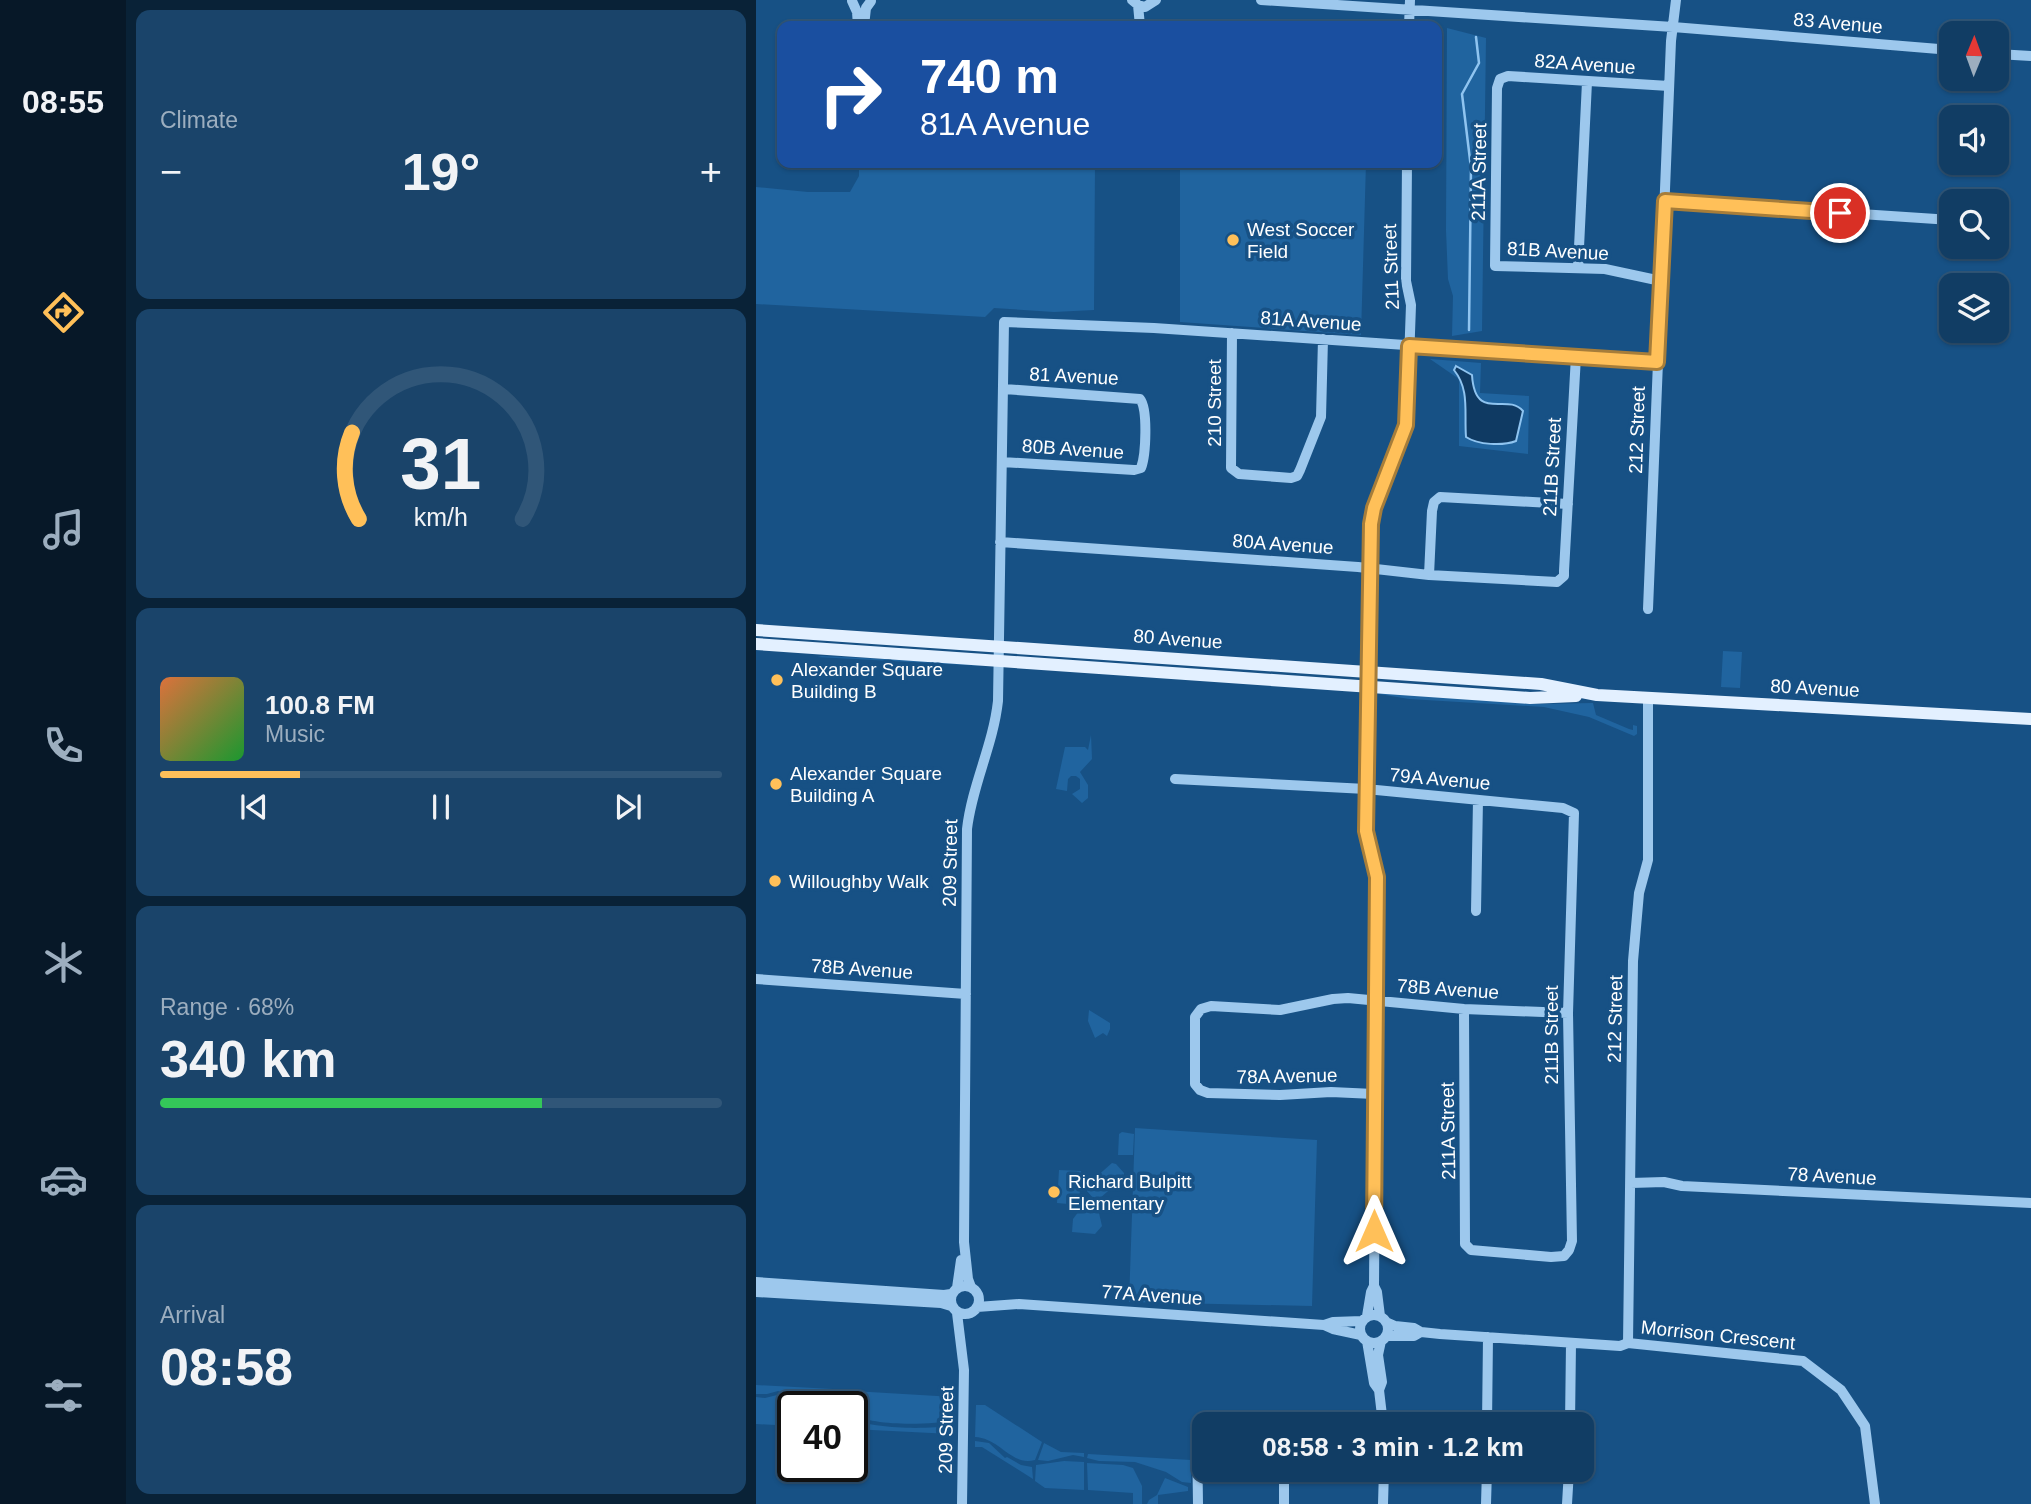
<!DOCTYPE html>
<html lang="en">
<head>
<meta charset="utf-8">
<style>
  :root { --surface:#113d64; --page:#1a446a; --text:#f1f3f6; --muted:#9caebf; --line:#305678; --accent:#ffc059 }
  body { margin:0; font-family:Helvetica,sans-serif; background:var(--page); color:var(--text); height:100vh; display:flex; flex-direction:column; font-size:26px; white-space:nowrap }
  * { box-sizing:border-box; margin:0 }
  p { font-size:23px; color:var(--muted) }
  .icon { flex:none; width:38px; height:38px; fill:none; stroke:currentColor; stroke-width:2; stroke-linecap:round; stroke-linejoin:round }
  .map { position:relative; flex:1; overflow:hidden }
  .drawer { display:flex; flex-direction:column; gap:10px; padding:10px; background:#092237; width:630px }
  .drawer>* { flex:none }
  .hud { position:absolute; left:21px; top:21px; width:665px; height:147px; border-radius:14px; box-shadow:0 2px 5px #0004,0 0 0 2px var(--line); background:#1a4fa0; color:#fff; overflow:hidden }
  .needle { width:46px; rotate:1deg }
  .fabs { position:absolute; left:1183px; top:21px; display:grid; gap:14px }
  .fabs a { display:grid; place-items:center; width:70px; height:70px; border-radius:14px; background:var(--surface); box-shadow:0 2px 5px #0004,0 0 0 2px var(--line); font-size:35px }
  .speed { position:absolute; left:21px; top:1391px; display:flex; gap:14px; font-size:35px; font-weight:700; text-align:center }
  .speed>* { display:grid; place-content:center; width:91px; height:91px; border-radius:50%; background:var(--surface); box-shadow:0 2px 5px #0004,0 0 0 2px var(--line); line-height:1 }
  .speed .limit { border:4px solid #111; border-radius:10px; background:#fff; color:#111 }
  .pin { position:absolute; display:grid; place-items:center; width:60px; height:60px; color:#fff; margin:-30px; border:4px solid #fff; border-radius:50%; box-shadow:0 2px 7px #0007 }
  .me { position:absolute; width:77px; margin:-38px; rotate:0deg; stroke-linejoin:round; filter:drop-shadow(0 0 5px #0008) }
  .turn { display:flex; align-items:center; gap:24px; height:147px; padding:0 28px; font-size:32px }
  .turn .icon { width:91px; height:91px; stroke-width:2.5 }
  .turn b { display:block; font-size:49px; line-height:60px }
  .big { font-size:52px; font-weight:700; line-height:1.1 }
  .drawer .widget { flex:1; display:flex; flex-direction:column; justify-content:center; gap:10px; min-width:0; padding:0 24px; border-radius:14px; background:var(--page) }
  .drawer .dial { align-items:center; gap:0 }
  .dial svg { height:182px; overflow:visible; fill:none; stroke:var(--line); stroke-width:7; stroke-linecap:round; text-anchor:middle }
  .dial text { fill:var(--text); stroke:none }
  .song { display:flex; align-items:center; gap:21px }
  .cover { width:84px; height:84px; border-radius:10px; background:linear-gradient(135deg,hsl(20 70% 55%),hsl(130 70% 35%)) }
  .played { height:7px; border-radius:4px; background:linear-gradient(90deg,var(--accent) 25%,var(--line) 25%) }
  .keys { display:flex; justify-content:space-around; direction:ltr }
  .heat { display:flex; justify-content:space-between; align-items:center; font-size:38px; direction:ltr }
  .charge { height:10px; border-radius:5px; background:linear-gradient(90deg,#34c759 68%,var(--line) 0) }
  .trip { position:absolute; left:436px; top:1412px; width:402px; height:70px; border-radius:14px; background:var(--surface); box-shadow:0 2px 5px #0004,0 0 0 2px var(--line); font-weight:700; line-height:70px; text-align:center }
  main { display:flex; flex:1; min-height:0 }
  .tabs { display:flex; flex-direction:column; width:126px; justify-content:space-around; align-items:center; background:#071828; color:var(--muted) }
  .tabs .icon { width:49px; height:49px }
  .tabs .on { color:var(--accent) }
  .tabs b { font-size:32px; color:var(--text) }
  .map>svg:first-child { display:block }
  .green { fill:#20649f }
  .water { fill:#0f3a63; stroke:#8fc4f0; stroke-width:2 }
  .lines { fill:none; stroke-linecap:round; stroke-linejoin:round }
  .stream { stroke:#8fc4f0; stroke-width:2.5 }
  .minor { stroke:#9dc8ed; stroke-width:10 }
  .major { stroke:#e3f0ff; stroke-width:12 }
  .route-casing { stroke:#a67d3a; stroke-width:18 }
  .route { stroke:#ffc059; stroke-width:12 }
  .poi-dot { fill:#ffc059; stroke:#175185; stroke-width:2.5 }
  .labels { text-anchor:middle; dominant-baseline:central; stroke-width:7; stroke-linejoin:round; paint-order:stroke }
  .street-label { font-size:19px; fill:#fff; stroke:#175185 }
  .poi-label { font-size:19px; fill:#fff; stroke:#175185; text-anchor:start }
</style>
</head>
<body>
<main>
<nav class="tabs">
<b>08:55</b>
<svg class="icon on" aria-label="directions" viewBox="0 0 24 24"><path d="M12 3l9 9-9 9-9-9zM9 14v-3h6M13 9l2 2-2 2"/></svg>
<svg class="icon" aria-label="music" viewBox="0 0 24 24"><path d="M9 18V5l10-2v13"/><circle cx="6" cy="18" r="3"/><circle cx="16" cy="16" r="3"/></svg>
<svg class="icon" aria-label="phone" viewBox="0 0 24 24"><path d="M5 4h4l2 5-3 2q2 4 5 5l2-3 5 2v4C11 20 4 13 5 4z"/></svg>
<svg class="icon" aria-label="climate" viewBox="0 0 24 24"><path d="M12 3v18M4 7l16 10M4 17L20 7"/></svg>
<svg class="icon" aria-label="car" viewBox="0 0 24 24"><path d="M5 17H2v-5l4-1 3-4h7l3 4 3 1v5h-3M9 17h6M6 11h13"/><circle cx="7" cy="17" r="2"/><circle cx="17" cy="17" r="2"/></svg>
<svg class="icon" aria-label="filters" viewBox="0 0 24 24"><path d="M4 7h16M4 17h16"/><circle cx="9" cy="7" r="2"/><circle cx="15" cy="17" r="2"/></svg>
</nav>
<section class="drawer">
<div class="widget"><p>Climate</p>
<div class="heat"><a>−</a><b class="big">19°</b><a>+</a></div>
</div>
<div class="widget dial"><svg viewBox="0 0 100 80">
<path d="M14 69A42 42 0 1 1 86 69"/>
<path d="M14 69A42 42 0 0 1 11 31" stroke="#ffc059"/>
<text x="50" y="56" font-size="32" font-weight="700">31</text>
<text x="50" y="72" font-size="11">km/h</text>
</svg></div>
<div class="widget">
<div class="song"><i class="cover"></i><div><b>100.8 FM</b><p>Music</p></div></div>
<div class="played"></div>
<div class="keys"><svg class="icon" aria-label="previous" viewBox="0 0 24 24"><path d="M18 5L8 12l10 7zM5 5v14"/></svg><svg class="icon" aria-label="pause" viewBox="0 0 24 24"><path d="M8 5v14M16 5v14"/></svg><svg class="icon" aria-label="next" viewBox="0 0 24 24"><path d="M6 5l10 7-10 7zM19 5v14"/></svg></div>
</div>
<div class="widget"><p>Range · 68%</p><b class="big">340 km</b><div class="charge"></div></div>
<div class="widget"><p>Arrival</p><b class="big">08:58</b></div>
</section>
<div class="map">
<svg width="1275" height="1504" viewBox="0 0 1275 1504">
  <rect width="100%" height="100%" fill="#175185"/>
  <path class="green" d="M691,28L730,38L726,331L696,336L697,296L692,279L690,230Z
    M77,163H339L338,310L298,312L238,308L229,317L0,304V187L52,192H94L103,176V168Z
    M424,163H610L605,335L424,322Z
    M674,359L725,363L724,393L773,396L772,454L703,446V379Z
    M967,651L986,652L984,688L965,687Z
    M66,656L210,663L228,666L61,657Z
    M628,693L785,704L837,703L840,715L873,729L877,730V725L881,726V734L878,736L833,717L788,707L653,699L623,694Z
    M335,735L336,759L324,772L332,785V798L326,803L316,794L324,789V779L320,776H315L312,779L311,791L300,789L309,747H329L332,750Z
    M333,1010L354,1023V1029L351,1036L347,1033L339,1038L332,1021Z
    M379,1128L561,1140L556,1306L373,1302Z
    M366,1132L378,1134L377,1155H362L363,1134Z
    M356,1163L360,1164L368,1173V1177L343,1199H338L330,1190L331,1185Z
    M303,1170L325,1171L323,1205L301,1203Z
    M323,1211L343,1213L346,1226L339,1234L316,1232L317,1219Z
    M0,1385L77,1389L76,1394L42,1397L22,1391L11,1394H0Z
    M80,1390L198,1397V1420C176,1425 114,1427 96,1413V1407H92L79,1396Z
    M21,1395L40,1401L74,1398L87,1407H37V1426L0,1424V1397L9,1398Z
    M220,1405H229L286,1442L279,1460C256,1467 244,1438 219,1437Z
    M96,1418C114,1429 173,1430 195,1425V1434L96,1429Z
    M219,1441L233,1443L249,1458L251,1457L265,1465L276,1467L277,1479L226,1447H219Z
    M288,1443L305,1452L328,1453V1457L317,1455L292,1461L282,1460Z
    M332,1454L435,1460V1483L426,1482L410,1472L379,1462L343,1461L331,1458Z
    M308,1461L328,1462V1490L289,1488L279,1481L280,1465Z
    M331,1463L367,1465L377,1468L386,1486V1504H377V1493L332,1490Z
    M409,1478L432,1487V1491L402,1495V1504H391L393,1500L401,1495Z"/>
  <path class="water" d="M700,366L716,375C719,423 751,392 767,411L760,441C747,446 722,445 710,437C708,412 714,390 698,370Z"/>
  <g class="lines">
    <path class="stream" d="M713,330L715,168L706,94L723,63L720,37"/>
    <path class="minor" d="M376,0L382,5L389,7L400,0
      M505,0L917,27L1195,50
      M96,1L101,12L102,26
      M382,5L384,26
      M108,26L110,8L115,1
      M653,26L654,0
      M1241,54L1275,56
      M909,201L1195,220
      M822,268L831,82
      M905,281L849,269L739,266L741,88L744,79L752,76L913,86
      M476,333L475,468L483,474L535,478L541,476L544,470L565,417L567,339
      M246,462L378,470L385,468C390,455 392,409 384,399L248,389
      M244,542L602,567L673,575L801,582L808,576V571L820,356
      M673,575L676,511L678,502L684,497L812,504
      M892,609L915,41L920,0
      M419,779L610,789L807,808L818,813L812,1013L816,1241L813,1250L808,1256L795,1257L715,1250L709,1244L708,1009
      M720,911L722,800
      M0,979L210,994
      M618,1094L575,1092L524,1095L452,1093L444,1090L439,1084V1017L445,1009L455,1006L524,1010L577,999L592,998L708,1009L812,1013
      M875,1183L908,1182L926,1186L1275,1203
      M0,1282L188,1295L195,1294
      M195 1300a14 14 0 1 1 28 0a14 14 0 1 1-28 0Z
      M215,1287L212,1279L208,1242L211,829C216,785 237,746 242,701L248,322L398,328L901,362
      M201,1288L205,1260
      M0,1292L185,1303L195,1306
      M221,1307L263,1304L568,1325L577,1329L605,1335
      M201,1313L208,1370L206,1504
      M604 1329a14 14 0 1 1 28 0a14 14 0 1 1-28 0Z
      M611,1316L615,1292L618,1286
      M624,1316L621,1292L618,1286L621,877L610,831L615,524L618,508L647,433L651,416L655,305L650,281L651,163
      M630,1322L639,1326L658,1328L665,1332L684,1334L864,1346L872,1343
      M568,1325L577,1322L606,1321
      M630,1336H658L665,1332
      M611,1341L618,1383L623,1390
      M625,1341L622,1355L626,1382L623,1390L627,1424
      M872,1343L877,961L883,893L892,860V698
      M872,1343L1047,1361L1085,1390L1109,1426L1119,1504
      M731,1424L732,1337
      M814,1424L815,1343
      M442,1504L441,1432L444,1424L452,1420L534,1424
      M528,1504V1470
      M627,1504L628,1470
      M730,1504L731,1470
      M811,1504L813,1470"/>
    <path class="major" d="M0,630L785,684L841,695L1275,719
      M0,644L774,698L820,696"/>
  </g>
  <g class="lines">
    <g class="route-casing">
      <path id="route" d="M618,1231L621,877L610,831L615,524L618,508L650,425L653,346L901,362L909,201L1084,213"/>
    </g>
    <use href="#route" class="route"/>
  </g>
  <g class="poi-dot">
    <circle cx="477" cy="240" r="7"/>
    <circle cx="21" cy="680" r="7"/>
    <circle cx="20" cy="784" r="7"/>
    <circle cx="19" cy="881" r="7"/>
    <circle cx="298" cy="1192" r="7"/>
  </g>
  <g class="labels">
    <g class="street-label">
      <text transform="translate(1082 23) rotate(5)">83 Avenue</text>
      <text transform="translate(829 64) rotate(4)">82A Avenue</text>
      <text transform="translate(723 172) rotate(-89)">211A Street</text>
      <text transform="translate(802 251) rotate(3)">81B Avenue</text>
      <text transform="translate(635 267) rotate(-92)">211 Street</text>
      <text transform="translate(555 321) rotate(4)">81A Avenue</text>
      <text transform="translate(318 376) rotate(3)">81 Avenue</text>
      <text transform="translate(458 403) rotate(-90)">210 Street</text>
      <text transform="translate(881 430) rotate(-88)">212 Street</text>
      <text transform="translate(317 449) rotate(4)">80B Avenue</text>
      <text transform="translate(796 467) rotate(-87)">211B Street</text>
      <text transform="translate(527 544) rotate(4)">80A Avenue</text>
      <text transform="translate(422 639) rotate(4)">80 Avenue</text>
      <text transform="translate(1059 688) rotate(3)">80 Avenue</text>
      <text transform="translate(684 779) rotate(5)">79A Avenue</text>
      <text transform="translate(194 863) rotate(-89)">209 Street</text>
      <text transform="translate(106 969) rotate(4)">78B Avenue</text>
      <text transform="translate(692 989) rotate(4)">78B Avenue</text>
      <text transform="translate(859 1019) rotate(-89)">212 Street</text>
      <text transform="translate(795 1035) rotate(-90)">211B Street</text>
      <text transform="translate(531 1076) rotate(-1)">78A Avenue</text>
      <text transform="translate(692 1131) rotate(-91)">211A Street</text>
      <text transform="translate(1076 1176) rotate(3)">78 Avenue</text>
      <text transform="translate(396 1295) rotate(4)">77A Avenue</text>
      <text transform="translate(962 1335) rotate(6)">Morrison Crescent</text>
      <text transform="translate(190 1430) rotate(-89)">209 Street</text>
    </g>
    <g class="poi-label">
      <text x="491" y="229">West Soccer<tspan x="491" dy="22">Field</tspan></text>
      <text x="35" y="669">Alexander Square<tspan x="35" dy="22">Building B</tspan></text>
      <text x="34" y="773">Alexander Square<tspan x="34" dy="22">Building A</tspan></text>
      <text x="33" y="881">Willoughby Walk</text>
      <text x="312" y="1181">Richard Bulpitt<tspan x="312" dy="22">Elementary</tspan></text>
    </g>
  </g>
</svg>
<div class="fabs">
<a><svg class="needle" viewBox="-14 -14 28 28"><path d="M0-13l5 13h-10z" fill="#e53935"/><path d="M0 13l5-13h-10z" fill="#9caebf"/></svg></a>
<a><svg class="icon" aria-label="sound" viewBox="0 0 24 24"><path d="M4 9h4l5-4v14l-5-4H4zM17 9q2 3 0 6"/></svg></a>
<a><svg class="icon" aria-label="search" viewBox="0 0 24 24"><circle cx="10" cy="10" r="6"/><path d="M15 15l6 6"/></svg></a>
<a><svg class="icon" aria-label="layers" viewBox="0 0 24 24"><path d="M12 4l9 5-9 5-9-5zM3 14l9 5 9-5"/></svg></a>
</div>
<div class="speed"><div class="limit">40</div></div>
<div class="pin" style="left:1084px;top:213px;background:#d93025"><svg class="icon" aria-label="arrive" viewBox="0 0 24 24"><path d="M6 21V4h12l-3 4 3 4H6"/></svg></div>
<svg class="me" style="left:618px;top:1231px" viewBox="-20 -20 40 40"><path d="M0-17L14 15 0 8-14 15z" fill="#ffc059" stroke="#fff" stroke-width="4"/></svg>
<div class="trip">08:58 · 3 min · 1.2 km</div>
<div class="hud">
<div class="turn"><svg class="icon" aria-label="right" viewBox="0 0 24 24"><path d="M7 20v-9h11M14 6l5 5-5 5"/></svg><div><b>740 m</b>81A Avenue</div></div>
</div>
</div>
</main>
</body>
</html>
